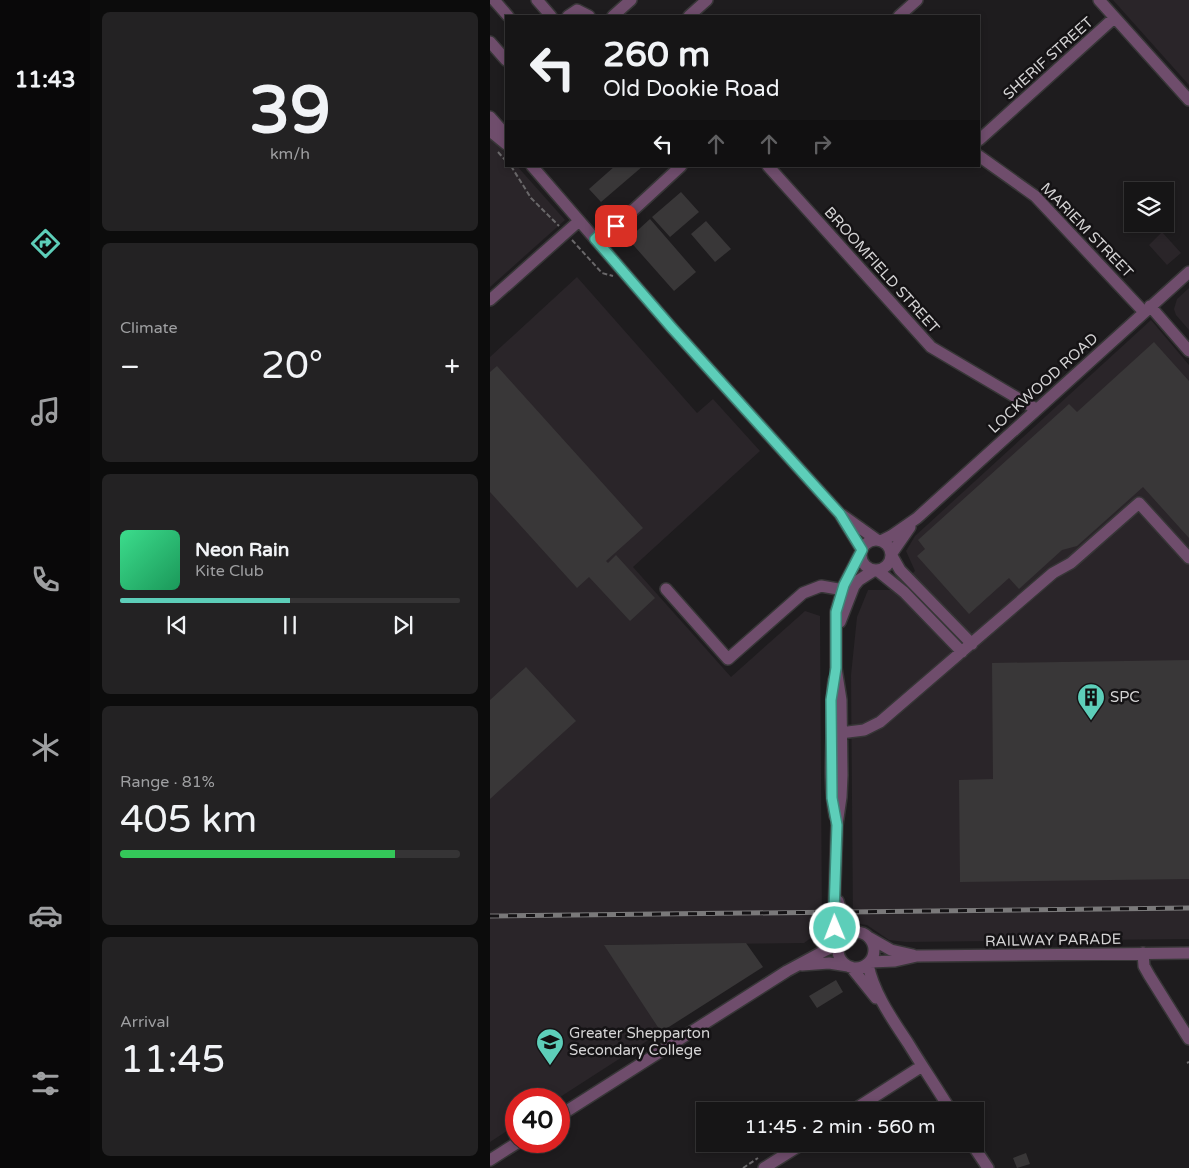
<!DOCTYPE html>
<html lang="en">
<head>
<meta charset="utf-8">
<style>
  :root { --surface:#161516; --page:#232223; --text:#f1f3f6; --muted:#9e9fa1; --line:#353435; --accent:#5dceb9 }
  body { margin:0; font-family:"Varela Round",sans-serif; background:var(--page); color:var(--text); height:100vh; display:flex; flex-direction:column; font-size:19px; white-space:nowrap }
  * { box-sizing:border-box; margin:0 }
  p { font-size:16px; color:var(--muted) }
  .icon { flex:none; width:28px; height:28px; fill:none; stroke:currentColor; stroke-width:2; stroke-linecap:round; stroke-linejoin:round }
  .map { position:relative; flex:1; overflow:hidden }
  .drawer { display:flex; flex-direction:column; gap:12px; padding:12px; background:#0c0c0c; width:400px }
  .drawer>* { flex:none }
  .hud { position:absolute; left:15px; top:15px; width:475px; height:152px; border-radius:0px; box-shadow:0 2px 8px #0003,0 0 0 1px var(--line); background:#161516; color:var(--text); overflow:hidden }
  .controls { position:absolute; left:634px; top:182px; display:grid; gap:10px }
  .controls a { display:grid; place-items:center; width:50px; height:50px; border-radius:0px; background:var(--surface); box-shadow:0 2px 8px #0003,0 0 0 1px var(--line); font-size:25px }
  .speed { position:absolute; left:15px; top:1088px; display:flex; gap:10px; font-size:25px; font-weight:700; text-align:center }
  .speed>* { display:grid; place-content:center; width:65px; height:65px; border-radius:50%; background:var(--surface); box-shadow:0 2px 8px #0003,0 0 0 1px var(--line); line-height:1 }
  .speed .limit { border:8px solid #d22; background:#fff; color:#111 }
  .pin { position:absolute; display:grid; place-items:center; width:42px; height:42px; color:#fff; margin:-21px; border-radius:10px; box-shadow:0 2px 8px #0006 }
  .me { position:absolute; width:55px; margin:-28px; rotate:359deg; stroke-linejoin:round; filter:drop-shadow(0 0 4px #0008) }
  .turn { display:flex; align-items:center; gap:18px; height:105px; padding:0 15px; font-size:22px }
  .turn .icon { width:65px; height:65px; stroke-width:2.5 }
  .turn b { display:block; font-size:35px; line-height:42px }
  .lanes { display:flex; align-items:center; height:48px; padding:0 15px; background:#0003; justify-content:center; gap:25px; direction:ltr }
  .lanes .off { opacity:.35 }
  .big { font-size:38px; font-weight:600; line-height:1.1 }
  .drawer .tile { flex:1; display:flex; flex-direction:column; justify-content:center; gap:8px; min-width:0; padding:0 18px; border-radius:8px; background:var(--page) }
  .drawer .dial { align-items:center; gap:0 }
  .dial b { font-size:65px; line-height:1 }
  .song { display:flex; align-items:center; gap:15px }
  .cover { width:60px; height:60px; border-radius:8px; background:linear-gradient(135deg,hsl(150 70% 55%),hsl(150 70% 35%)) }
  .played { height:5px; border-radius:2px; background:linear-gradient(90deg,var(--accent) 50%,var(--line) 50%) }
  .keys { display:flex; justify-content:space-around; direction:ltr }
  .heat { display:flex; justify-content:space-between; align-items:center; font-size:28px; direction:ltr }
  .charge { height:8px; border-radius:4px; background:linear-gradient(90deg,#34c759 81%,var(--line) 0) }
  .trip { position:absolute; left:206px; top:1102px; width:288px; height:50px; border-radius:0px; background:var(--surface); box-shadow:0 2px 8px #0003,0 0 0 1px var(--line); font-weight:600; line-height:50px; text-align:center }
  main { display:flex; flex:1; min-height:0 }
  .tab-bar { display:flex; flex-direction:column; width:90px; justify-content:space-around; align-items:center; background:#090809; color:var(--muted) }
  .tab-bar .icon { width:35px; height:35px }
  .tab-bar .on { color:var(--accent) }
  .tab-bar b { font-size:22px; color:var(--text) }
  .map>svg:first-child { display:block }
  .built { fill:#2a2529 }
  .building { fill:#393738 }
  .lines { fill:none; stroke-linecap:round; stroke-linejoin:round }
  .minor-casing { stroke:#373637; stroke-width:14 }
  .path { stroke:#6a686a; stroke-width:2; stroke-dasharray:5 2.5; stroke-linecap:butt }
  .minor { stroke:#6f4d6c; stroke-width:11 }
  .rail-casing { stroke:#7a797a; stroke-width:5 }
  .rail { stroke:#151315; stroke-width:3; stroke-dasharray:9; stroke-linecap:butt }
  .route-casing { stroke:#3c8678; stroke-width:12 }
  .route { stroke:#5dceb9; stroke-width:9 }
  .labels { text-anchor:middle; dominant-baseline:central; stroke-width:5; stroke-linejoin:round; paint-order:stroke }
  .street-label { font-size:15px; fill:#d4d3d4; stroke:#151315 }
  .poi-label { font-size:15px; fill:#d4d3d4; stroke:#151315; text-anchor:start }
</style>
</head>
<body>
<main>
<nav class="tab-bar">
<b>11:43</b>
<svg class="icon on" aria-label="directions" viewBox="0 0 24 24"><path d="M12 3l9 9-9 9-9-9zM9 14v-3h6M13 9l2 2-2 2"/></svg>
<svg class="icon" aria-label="music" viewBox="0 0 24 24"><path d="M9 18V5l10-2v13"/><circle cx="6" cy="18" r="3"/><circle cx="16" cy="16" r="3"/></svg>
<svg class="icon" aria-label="phone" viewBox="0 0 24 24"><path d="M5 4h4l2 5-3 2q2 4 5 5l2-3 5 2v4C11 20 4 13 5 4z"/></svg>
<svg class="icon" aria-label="climate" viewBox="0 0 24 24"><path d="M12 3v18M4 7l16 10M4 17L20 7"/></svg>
<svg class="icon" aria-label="car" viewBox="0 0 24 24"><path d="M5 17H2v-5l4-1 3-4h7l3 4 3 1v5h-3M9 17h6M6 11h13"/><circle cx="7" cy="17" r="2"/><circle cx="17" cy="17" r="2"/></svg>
<svg class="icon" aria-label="filters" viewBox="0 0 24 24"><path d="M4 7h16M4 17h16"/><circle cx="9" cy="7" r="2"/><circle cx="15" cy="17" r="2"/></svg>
</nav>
<section class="drawer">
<div class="tile dial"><b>39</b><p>km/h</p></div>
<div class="tile"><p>Climate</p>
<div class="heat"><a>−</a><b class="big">20°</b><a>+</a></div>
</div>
<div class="tile">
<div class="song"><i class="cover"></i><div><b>Neon Rain</b><p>Kite Club</p></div></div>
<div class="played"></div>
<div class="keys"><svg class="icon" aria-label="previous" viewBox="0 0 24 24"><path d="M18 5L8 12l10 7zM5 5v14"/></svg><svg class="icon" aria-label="pause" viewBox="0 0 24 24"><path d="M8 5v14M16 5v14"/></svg><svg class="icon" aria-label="next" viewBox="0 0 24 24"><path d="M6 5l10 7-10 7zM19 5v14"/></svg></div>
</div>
<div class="tile"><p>Range · 81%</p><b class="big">405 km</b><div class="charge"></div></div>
<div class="tile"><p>Arrival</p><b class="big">11:45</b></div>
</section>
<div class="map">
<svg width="699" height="1168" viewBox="0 0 699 1168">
  <rect width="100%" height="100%" fill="#1e1c1e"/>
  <path class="built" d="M623,0H699V85Z
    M0,136L16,154V166H27L75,220L0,287Z
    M672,232L691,253L677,265L659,245Z
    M87,277L207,413L223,399L270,451L143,567L241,677L315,611L330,616L332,930L314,943L115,945L171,1032L67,1099H26V1125L0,1142V357Z
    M699,288V330L686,315L684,309L687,299Z
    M661,320L699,365V939L416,942L399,940L377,925L363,923L361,675L367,617L378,590H405L425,571L416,551L425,536Z"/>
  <path class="building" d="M125,166H153L111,202L99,189Z
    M191,192L209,212L180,237L162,217Z
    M160,219L206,272L184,291L138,239Z
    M216,221L241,249L225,262L201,234Z
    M664,342L699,381V538L653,487L587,546L572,550L529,589L519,578L479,614L427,556L435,549L428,540L579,404L587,412Z
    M7,366L153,528L116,561L118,563L126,555L165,598L140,621L99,577L87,588L0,492V372Z
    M699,660V879L470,882L469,780L503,779L502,663Z
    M36,667L86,721L0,799V700Z
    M256,943L273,967L171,1032L114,945Z
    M346,980L353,992L327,1008L319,996Z
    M536,1153L540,1164L527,1168L523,1158Z"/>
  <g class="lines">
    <g class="minor-casing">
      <path id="minor" d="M4,0L18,16
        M47,0L61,16
        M609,0L699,100
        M78,16L87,10L99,16
        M123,16L141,0
        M199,16L217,0
        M409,16L427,0
        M0,42L16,60
        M0,117L16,135
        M0,131L16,144
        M489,140L624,18
        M489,156L545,196L654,312
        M42,166L182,328L350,514L372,550
        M278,166L441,347L546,409
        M105,239L120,225L126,226L191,166
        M111,245L126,232V226
        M0,300L89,221
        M660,306L699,351
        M352,515L387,540
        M371 555a15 15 0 1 1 30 0a15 15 0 1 1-30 0Z
        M391,541L401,536L427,518L699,272
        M402,553L420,527
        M402,556L410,570L482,644
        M388,571L414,592L472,652
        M176,589L238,659L313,593L331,586L348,589L352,592
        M350,622L364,586L369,580L383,571
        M344,680C341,700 342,719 342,738C341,764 340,790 345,816
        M342,734L374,730L390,722L563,573L581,563L649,503L699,558
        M348,901L354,921L365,932
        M348 950a18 18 0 1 1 36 0a18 18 0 1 1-36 0Z
        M380,938L401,950L423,955
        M350,942L345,928L344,912L347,825L351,797L352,775L351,700L346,668V612L354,585L371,552
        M653,953L654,966L659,975L699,1039
        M380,962L405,961L427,956L699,953
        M378,964C383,992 402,1019 418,1043C432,1066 447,1088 461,1111
        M312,965L339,963L358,966
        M361,967L386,998
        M362,1111L432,1066
        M69,1116L297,971L336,950L349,944
        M482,1144L498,1168
        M0,1160L30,1141
        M274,1168L312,1144"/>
    </g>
    <path class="path" d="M8,152L16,161
      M21,166L41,198L69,226
      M82,240L112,273L123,276
      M697,1063L699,1062
      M341,1111L354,1103
      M284,1148L291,1144
      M320,1151L331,1144
      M253,1168L268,1158"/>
    <use href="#minor" class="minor"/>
    <g class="rail-casing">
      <path id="rail" d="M0,916L699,908"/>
    </g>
    <use href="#rail" class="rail"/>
  </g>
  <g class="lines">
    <g class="route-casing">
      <path id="route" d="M126,226L120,225L105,239L182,328L350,514L372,550L354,585L346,612V668L341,700L342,798L347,825L344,912L345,928"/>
    </g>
    <use href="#route" class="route"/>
  </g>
  <defs>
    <g id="building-pin" transform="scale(1.4375)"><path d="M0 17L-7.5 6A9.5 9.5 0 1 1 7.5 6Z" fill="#5dceb9" stroke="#151315"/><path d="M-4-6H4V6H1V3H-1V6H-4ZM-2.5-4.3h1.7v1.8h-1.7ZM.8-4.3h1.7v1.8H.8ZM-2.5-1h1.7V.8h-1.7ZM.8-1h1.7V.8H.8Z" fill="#111"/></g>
    <g id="school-pin" transform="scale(1.4375)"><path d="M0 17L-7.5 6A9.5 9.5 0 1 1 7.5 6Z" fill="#5dceb9" stroke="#151315"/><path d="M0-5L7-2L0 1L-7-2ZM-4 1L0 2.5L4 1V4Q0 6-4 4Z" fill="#111"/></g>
  </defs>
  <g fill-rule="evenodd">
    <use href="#building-pin" x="601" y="697"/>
    <use href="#school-pin" x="60" y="1042"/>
  </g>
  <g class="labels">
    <g class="street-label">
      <text transform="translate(558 58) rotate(-42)">SHERIF STREET</text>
      <text transform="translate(597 230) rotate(46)">MARIEM STREET</text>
      <text transform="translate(392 270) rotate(48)">BROOMFIELD STREET</text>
      <text transform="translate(553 383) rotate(-42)">LOCKWOOD ROAD</text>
      <text transform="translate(563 940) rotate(-1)">RAILWAY PARADE</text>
    </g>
    <g class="poi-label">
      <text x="620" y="697">SPC</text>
      <text x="79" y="1033">Greater Shepparton<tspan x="79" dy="17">Secondary College</tspan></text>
    </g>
  </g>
</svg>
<div class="controls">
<a><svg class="icon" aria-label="layers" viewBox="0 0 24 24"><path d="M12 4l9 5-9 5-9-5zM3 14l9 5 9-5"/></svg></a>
</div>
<div class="speed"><div class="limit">40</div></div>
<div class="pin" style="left:126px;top:226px;background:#d93025"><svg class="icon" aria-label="arrive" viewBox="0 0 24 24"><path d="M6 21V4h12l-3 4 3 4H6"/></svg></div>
<svg class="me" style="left:345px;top:928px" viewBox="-20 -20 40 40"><circle r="17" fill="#5dceb9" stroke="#fff" stroke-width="3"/><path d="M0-11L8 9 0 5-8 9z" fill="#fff"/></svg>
<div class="trip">11:45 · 2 min · 560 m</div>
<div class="hud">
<div class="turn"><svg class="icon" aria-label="left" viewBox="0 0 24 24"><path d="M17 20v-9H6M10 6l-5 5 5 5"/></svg><div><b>260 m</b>Old Dookie Road</div></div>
<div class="lanes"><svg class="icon" aria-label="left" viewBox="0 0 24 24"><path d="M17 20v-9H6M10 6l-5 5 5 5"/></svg><svg class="icon off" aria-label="ahead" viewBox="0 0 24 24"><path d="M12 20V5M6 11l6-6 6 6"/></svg><svg class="icon off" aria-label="ahead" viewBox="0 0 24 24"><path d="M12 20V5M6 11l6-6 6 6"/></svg><svg class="icon off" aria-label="right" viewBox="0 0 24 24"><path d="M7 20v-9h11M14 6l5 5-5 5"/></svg></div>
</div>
</div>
</main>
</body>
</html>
